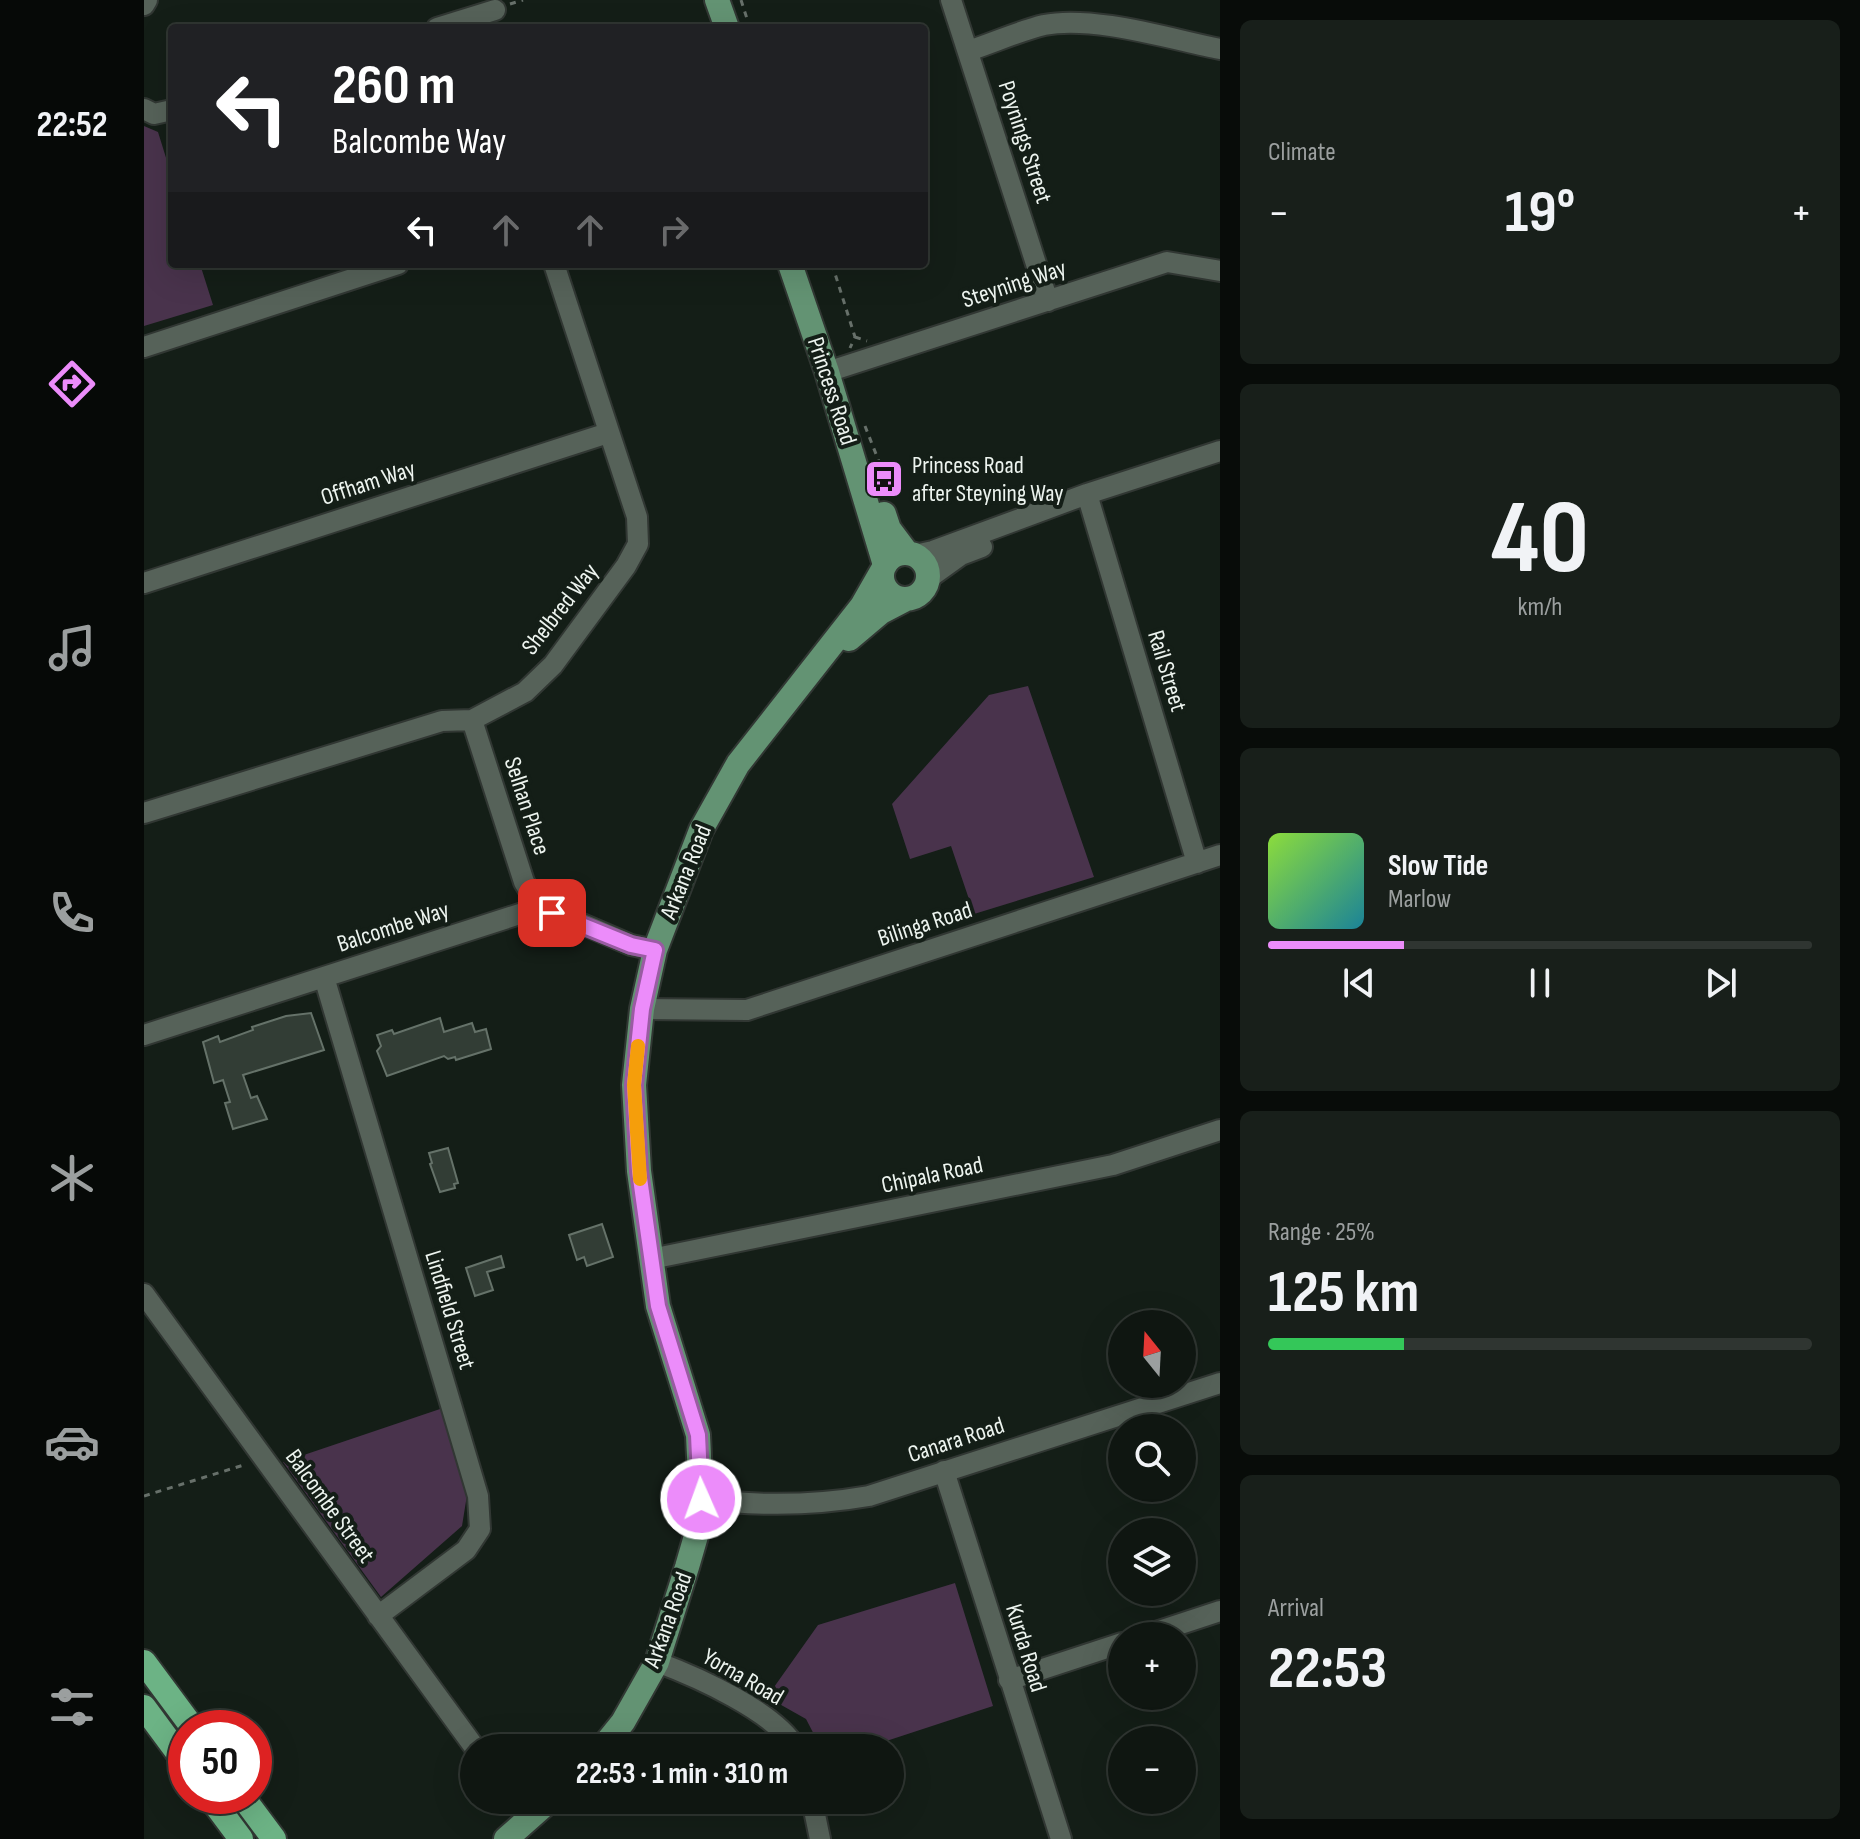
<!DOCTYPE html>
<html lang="en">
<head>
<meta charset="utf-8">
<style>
  :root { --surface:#0f1611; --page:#181f1a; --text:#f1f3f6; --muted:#9b9f9f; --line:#2f3531; --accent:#ec8cfa }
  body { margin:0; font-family:"Sofia Sans Condensed",sans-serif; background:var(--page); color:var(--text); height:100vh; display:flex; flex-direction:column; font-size:30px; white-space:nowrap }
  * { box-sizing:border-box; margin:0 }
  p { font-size:26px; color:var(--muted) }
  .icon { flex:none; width:44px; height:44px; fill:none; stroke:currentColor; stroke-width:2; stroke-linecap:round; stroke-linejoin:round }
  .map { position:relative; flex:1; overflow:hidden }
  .details { display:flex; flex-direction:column; gap:20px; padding:20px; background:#080c09; width:640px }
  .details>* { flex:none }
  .hud { position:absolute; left:24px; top:24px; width:760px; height:244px; border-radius:8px; box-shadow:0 8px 32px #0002,0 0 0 2px var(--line); background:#202124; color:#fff; overflow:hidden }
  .needle { width:52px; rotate:342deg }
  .fabs { position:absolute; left:964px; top:1310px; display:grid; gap:16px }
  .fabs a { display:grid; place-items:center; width:88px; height:88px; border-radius:50%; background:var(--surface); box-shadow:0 8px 32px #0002,0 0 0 2px var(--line); font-size:40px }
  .speed { position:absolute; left:24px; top:1710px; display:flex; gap:16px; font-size:40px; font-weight:700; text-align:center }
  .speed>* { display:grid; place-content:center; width:104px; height:104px; border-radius:50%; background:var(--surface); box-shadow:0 8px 32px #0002,0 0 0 2px var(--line); line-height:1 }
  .speed .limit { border:12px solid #d22; background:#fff; color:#111 }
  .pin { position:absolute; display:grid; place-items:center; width:68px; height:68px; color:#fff; margin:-34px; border-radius:16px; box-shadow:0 4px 12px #0006 }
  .me { position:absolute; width:88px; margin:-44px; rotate:358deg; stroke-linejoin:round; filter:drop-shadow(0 0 6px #0008) }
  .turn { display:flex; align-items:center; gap:28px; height:168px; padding:0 32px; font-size:36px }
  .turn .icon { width:104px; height:104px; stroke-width:2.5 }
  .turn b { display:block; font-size:56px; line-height:68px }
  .lanes { display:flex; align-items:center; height:76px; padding:0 32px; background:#0003; justify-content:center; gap:40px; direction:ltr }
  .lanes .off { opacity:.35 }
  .big { font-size:60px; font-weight:700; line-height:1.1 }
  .details .tile { flex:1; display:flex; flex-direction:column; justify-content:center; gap:12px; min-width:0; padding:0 28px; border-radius:12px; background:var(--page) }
  .details .dial { align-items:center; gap:0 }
  .dial b { font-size:104px; line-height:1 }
  .song { display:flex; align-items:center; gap:24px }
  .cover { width:96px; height:96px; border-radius:12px; background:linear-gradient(135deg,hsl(90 70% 55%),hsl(190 70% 35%)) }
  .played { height:8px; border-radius:4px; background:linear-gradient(90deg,var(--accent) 25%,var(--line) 25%) }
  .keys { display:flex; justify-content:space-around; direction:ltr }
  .heat { display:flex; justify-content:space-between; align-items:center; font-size:44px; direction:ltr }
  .charge { height:12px; border-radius:6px; background:linear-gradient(90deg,#34c759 25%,var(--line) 0) }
  .trip { position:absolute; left:316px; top:1734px; width:444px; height:80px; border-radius:40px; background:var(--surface); box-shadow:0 8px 32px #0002,0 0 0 2px var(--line); font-weight:700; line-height:80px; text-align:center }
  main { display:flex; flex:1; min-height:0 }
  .menu { display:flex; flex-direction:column; width:144px; justify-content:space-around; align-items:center; background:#060907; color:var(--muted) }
  .menu .icon { width:56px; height:56px }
  .menu .current { color:var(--accent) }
  .menu b { font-size:36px; color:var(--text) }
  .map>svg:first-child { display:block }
  .green { fill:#49334c }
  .building { fill:#323d35; stroke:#657269; stroke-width:2 }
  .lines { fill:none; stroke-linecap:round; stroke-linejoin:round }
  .minor-casing { stroke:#313733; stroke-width:24 }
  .major-casing { stroke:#313733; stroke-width:28 }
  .highway-casing { stroke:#313733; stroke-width:28 }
  .path { stroke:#67706a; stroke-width:3; stroke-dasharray:6 6; stroke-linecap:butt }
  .minor { stroke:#566259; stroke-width:20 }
  .major { stroke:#639373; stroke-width:24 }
  .highway { stroke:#6cb385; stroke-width:24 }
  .route-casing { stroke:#995ba2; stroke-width:20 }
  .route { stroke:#ec8cfa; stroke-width:14 }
  .slow { stroke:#f59e0b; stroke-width:14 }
  .labels { text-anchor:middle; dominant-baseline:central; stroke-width:8; stroke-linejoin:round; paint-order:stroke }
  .street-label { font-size:24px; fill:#edf4ef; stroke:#141e17 }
  .poi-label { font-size:24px; fill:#edf4ef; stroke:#141e17; text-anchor:start }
</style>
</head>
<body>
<main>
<nav class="menu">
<b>22:52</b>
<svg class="icon current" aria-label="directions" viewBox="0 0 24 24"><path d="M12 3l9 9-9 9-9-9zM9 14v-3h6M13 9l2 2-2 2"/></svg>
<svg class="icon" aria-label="music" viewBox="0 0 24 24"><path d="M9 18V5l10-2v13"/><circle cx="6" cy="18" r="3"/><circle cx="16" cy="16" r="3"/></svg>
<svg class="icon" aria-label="phone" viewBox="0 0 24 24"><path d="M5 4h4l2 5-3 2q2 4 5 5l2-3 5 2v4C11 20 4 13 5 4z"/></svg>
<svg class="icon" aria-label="climate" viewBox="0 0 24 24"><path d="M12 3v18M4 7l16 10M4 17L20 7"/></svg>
<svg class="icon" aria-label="car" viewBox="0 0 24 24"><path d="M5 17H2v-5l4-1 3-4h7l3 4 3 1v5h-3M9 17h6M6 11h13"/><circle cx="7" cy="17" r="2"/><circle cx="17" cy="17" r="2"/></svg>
<svg class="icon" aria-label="filters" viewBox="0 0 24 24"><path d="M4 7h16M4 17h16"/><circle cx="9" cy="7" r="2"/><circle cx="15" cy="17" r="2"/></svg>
</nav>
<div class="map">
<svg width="1076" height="1839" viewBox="0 0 1076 1839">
  <rect width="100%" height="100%" fill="#141e17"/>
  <path class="green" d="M0,126L14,132L28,177V264H56L69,305L0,326Z
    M884,686L950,877L830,914L807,846L766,859L748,804L845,695Z
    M299,1408L323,1495L318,1526L237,1597L139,1462Z
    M811,1583L849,1706L721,1748H677L662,1719L623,1697L674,1625Z"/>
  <path class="building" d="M167,1013L180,1050L99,1075L107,1098L113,1096L123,1119L89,1129L81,1103L86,1102L79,1080L70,1083L59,1042L74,1036L76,1042L109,1030L108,1027L142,1016Z
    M296,1018L300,1032L328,1023L331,1032L342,1029L347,1049L312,1060L311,1057L304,1059L300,1056L243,1076L233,1051L237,1046L233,1035L248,1030L250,1034Z
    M304,1148L314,1183L310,1184L311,1188L296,1192L286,1164L288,1163L285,1153Z
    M458,1224L469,1257L443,1266L440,1257L433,1260L425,1235Z
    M357,1256L360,1267L343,1272L349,1290L331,1296L322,1268Z"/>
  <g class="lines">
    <g class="minor-casing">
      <path id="minor" d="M807,0L904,301
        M0,5L3,0
        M293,28L351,10
        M824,51C849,43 875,31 900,25C949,15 1026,39 1076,49
        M0,109L10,114L28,110
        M0,347L254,264
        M683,372L1023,262L1076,271
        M943,494L1053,863
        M771,555L789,551L943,494L1076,451
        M785,578L817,555L838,547
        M0,583L464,433
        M328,720L380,882L394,905
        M0,813L298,721L328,720L381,692L409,665L482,566L494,544L493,517L410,264
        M180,977L334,1496L336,1529L322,1550L234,1616
        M498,1009L603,1010L1076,855
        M0,1035L385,911L394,905L487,945L511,950
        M507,1259L969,1165L1076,1130
        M0,1294L331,1748
        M800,1471L917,1839
        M557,1499C613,1506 668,1506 725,1496L1076,1383
        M1000,1636L1076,1611
        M513,1662C553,1677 630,1711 652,1748
        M865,1680L978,1643
        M370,1800L384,1817
        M668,1800L676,1839"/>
    </g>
    <g class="major-casing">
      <path id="major" d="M573,0L583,28
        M646,264L683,372L741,565
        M740,514L745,529L763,553
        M738 576a23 23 0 1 1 46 0a23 23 0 1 1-46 0Z
        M705,639L737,612L760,600
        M458,1748L479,1722L513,1662L543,1567L554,1529L557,1499L554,1435L514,1306L495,1171L490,1085L498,1009L511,950L557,830L594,764L718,606L738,571
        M362,1839L406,1800"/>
    </g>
    <g class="highway-casing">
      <path id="highway" d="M0,1662L49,1728
        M0,1707L42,1764
        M65,1796L97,1839
        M98,1796L130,1839"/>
    </g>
    <path class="path" d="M597,0L606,28
      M366,4L379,0
      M688,264L711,337L706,348
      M711,337L723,341
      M721,426L743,482L744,497
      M0,1496L103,1464"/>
    <use href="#minor" class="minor"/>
    <use href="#major" class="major"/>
    <use href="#highway" class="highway"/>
  </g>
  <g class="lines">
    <g class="route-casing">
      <path id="route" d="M408,913L487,945L511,950L498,1009L490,1085L495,1171L514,1306L554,1435L557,1499"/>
    </g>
    <use href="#route" class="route"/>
    <path class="slow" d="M494,1046L490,1085L496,1179"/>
  </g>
  <defs>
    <g id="bus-square" transform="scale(2)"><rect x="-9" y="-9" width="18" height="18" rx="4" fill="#ec8cfa" stroke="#141e17"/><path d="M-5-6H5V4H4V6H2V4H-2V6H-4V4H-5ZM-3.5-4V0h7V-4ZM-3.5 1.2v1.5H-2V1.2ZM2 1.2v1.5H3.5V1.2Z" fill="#111"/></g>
  </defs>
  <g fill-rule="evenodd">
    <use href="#bus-square" x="740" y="479"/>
  </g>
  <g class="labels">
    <g class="street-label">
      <text transform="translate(881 142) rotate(72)">Poynings Street</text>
      <text transform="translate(870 284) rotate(-18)">Steyning Way</text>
      <text transform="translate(688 391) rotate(72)">Princess Road</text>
      <text transform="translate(224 483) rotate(-18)">Offham Way</text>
      <text transform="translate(416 609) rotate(-52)">Shelbred Way</text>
      <text transform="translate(1023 671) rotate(73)">Rail Street</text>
      <text transform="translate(383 806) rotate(72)">Selhan Place</text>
      <text transform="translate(542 872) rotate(-68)">Arkana Road</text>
      <text transform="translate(781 924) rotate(-18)">Bilinga Road</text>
      <text transform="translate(249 927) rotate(-18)">Balcombe Way</text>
      <text transform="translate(788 1175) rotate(-12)">Chipala Road</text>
      <text transform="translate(306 1310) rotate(73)">Lindfield Street</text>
      <text transform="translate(812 1440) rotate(-18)">Canara Road</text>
      <text transform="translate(186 1506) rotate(54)">Balcombe Street</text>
      <text transform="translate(524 1620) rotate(-70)">Arkana Road</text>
      <text transform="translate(882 1648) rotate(73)">Kurda Road</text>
      <text transform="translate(599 1677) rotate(30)">Yorna Road</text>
    </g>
    <g class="poi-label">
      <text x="768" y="465">Princess Road<tspan x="768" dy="28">after Steyning Way</tspan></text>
    </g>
  </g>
</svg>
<div class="fabs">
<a><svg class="needle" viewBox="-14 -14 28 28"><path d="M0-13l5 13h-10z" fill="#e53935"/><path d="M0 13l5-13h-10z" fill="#9b9f9f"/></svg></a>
<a><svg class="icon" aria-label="search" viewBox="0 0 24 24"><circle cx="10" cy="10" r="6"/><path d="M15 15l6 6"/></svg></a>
<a><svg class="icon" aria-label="layers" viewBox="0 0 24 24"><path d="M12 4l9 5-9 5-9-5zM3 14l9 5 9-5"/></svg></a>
<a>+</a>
<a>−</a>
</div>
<div class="speed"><div class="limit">50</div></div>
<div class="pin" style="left:408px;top:913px;background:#d93025"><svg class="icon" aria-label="arrive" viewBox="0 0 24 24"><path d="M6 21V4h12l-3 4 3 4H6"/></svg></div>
<svg class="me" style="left:557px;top:1499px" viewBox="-20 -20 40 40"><circle r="17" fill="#ec8cfa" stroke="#fff" stroke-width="3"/><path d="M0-11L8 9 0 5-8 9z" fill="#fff"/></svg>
<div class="trip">22:53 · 1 min · 310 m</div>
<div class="hud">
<div class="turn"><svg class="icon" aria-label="left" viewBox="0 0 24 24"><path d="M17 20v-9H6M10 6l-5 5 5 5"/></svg><div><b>260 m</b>Balcombe Way</div></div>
<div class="lanes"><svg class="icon" aria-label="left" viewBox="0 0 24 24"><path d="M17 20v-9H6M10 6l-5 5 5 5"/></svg><svg class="icon off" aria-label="ahead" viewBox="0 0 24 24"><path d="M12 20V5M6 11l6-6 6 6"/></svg><svg class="icon off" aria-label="ahead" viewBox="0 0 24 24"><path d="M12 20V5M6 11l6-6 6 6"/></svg><svg class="icon off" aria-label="right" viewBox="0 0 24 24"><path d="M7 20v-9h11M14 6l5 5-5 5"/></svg></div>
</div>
</div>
<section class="details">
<div class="tile"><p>Climate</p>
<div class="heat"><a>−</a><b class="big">19°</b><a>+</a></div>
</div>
<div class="tile dial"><b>40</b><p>km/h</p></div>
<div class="tile">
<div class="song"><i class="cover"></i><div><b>Slow Tide</b><p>Marlow</p></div></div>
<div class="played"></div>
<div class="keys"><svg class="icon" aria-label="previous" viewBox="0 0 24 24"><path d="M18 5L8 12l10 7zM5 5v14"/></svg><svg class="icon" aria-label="pause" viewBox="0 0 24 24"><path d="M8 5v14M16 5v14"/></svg><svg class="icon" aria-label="next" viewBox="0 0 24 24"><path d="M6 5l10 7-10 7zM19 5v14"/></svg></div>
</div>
<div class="tile"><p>Range · 25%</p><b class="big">125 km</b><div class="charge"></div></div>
<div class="tile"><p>Arrival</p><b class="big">22:53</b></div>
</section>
</main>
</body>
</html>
